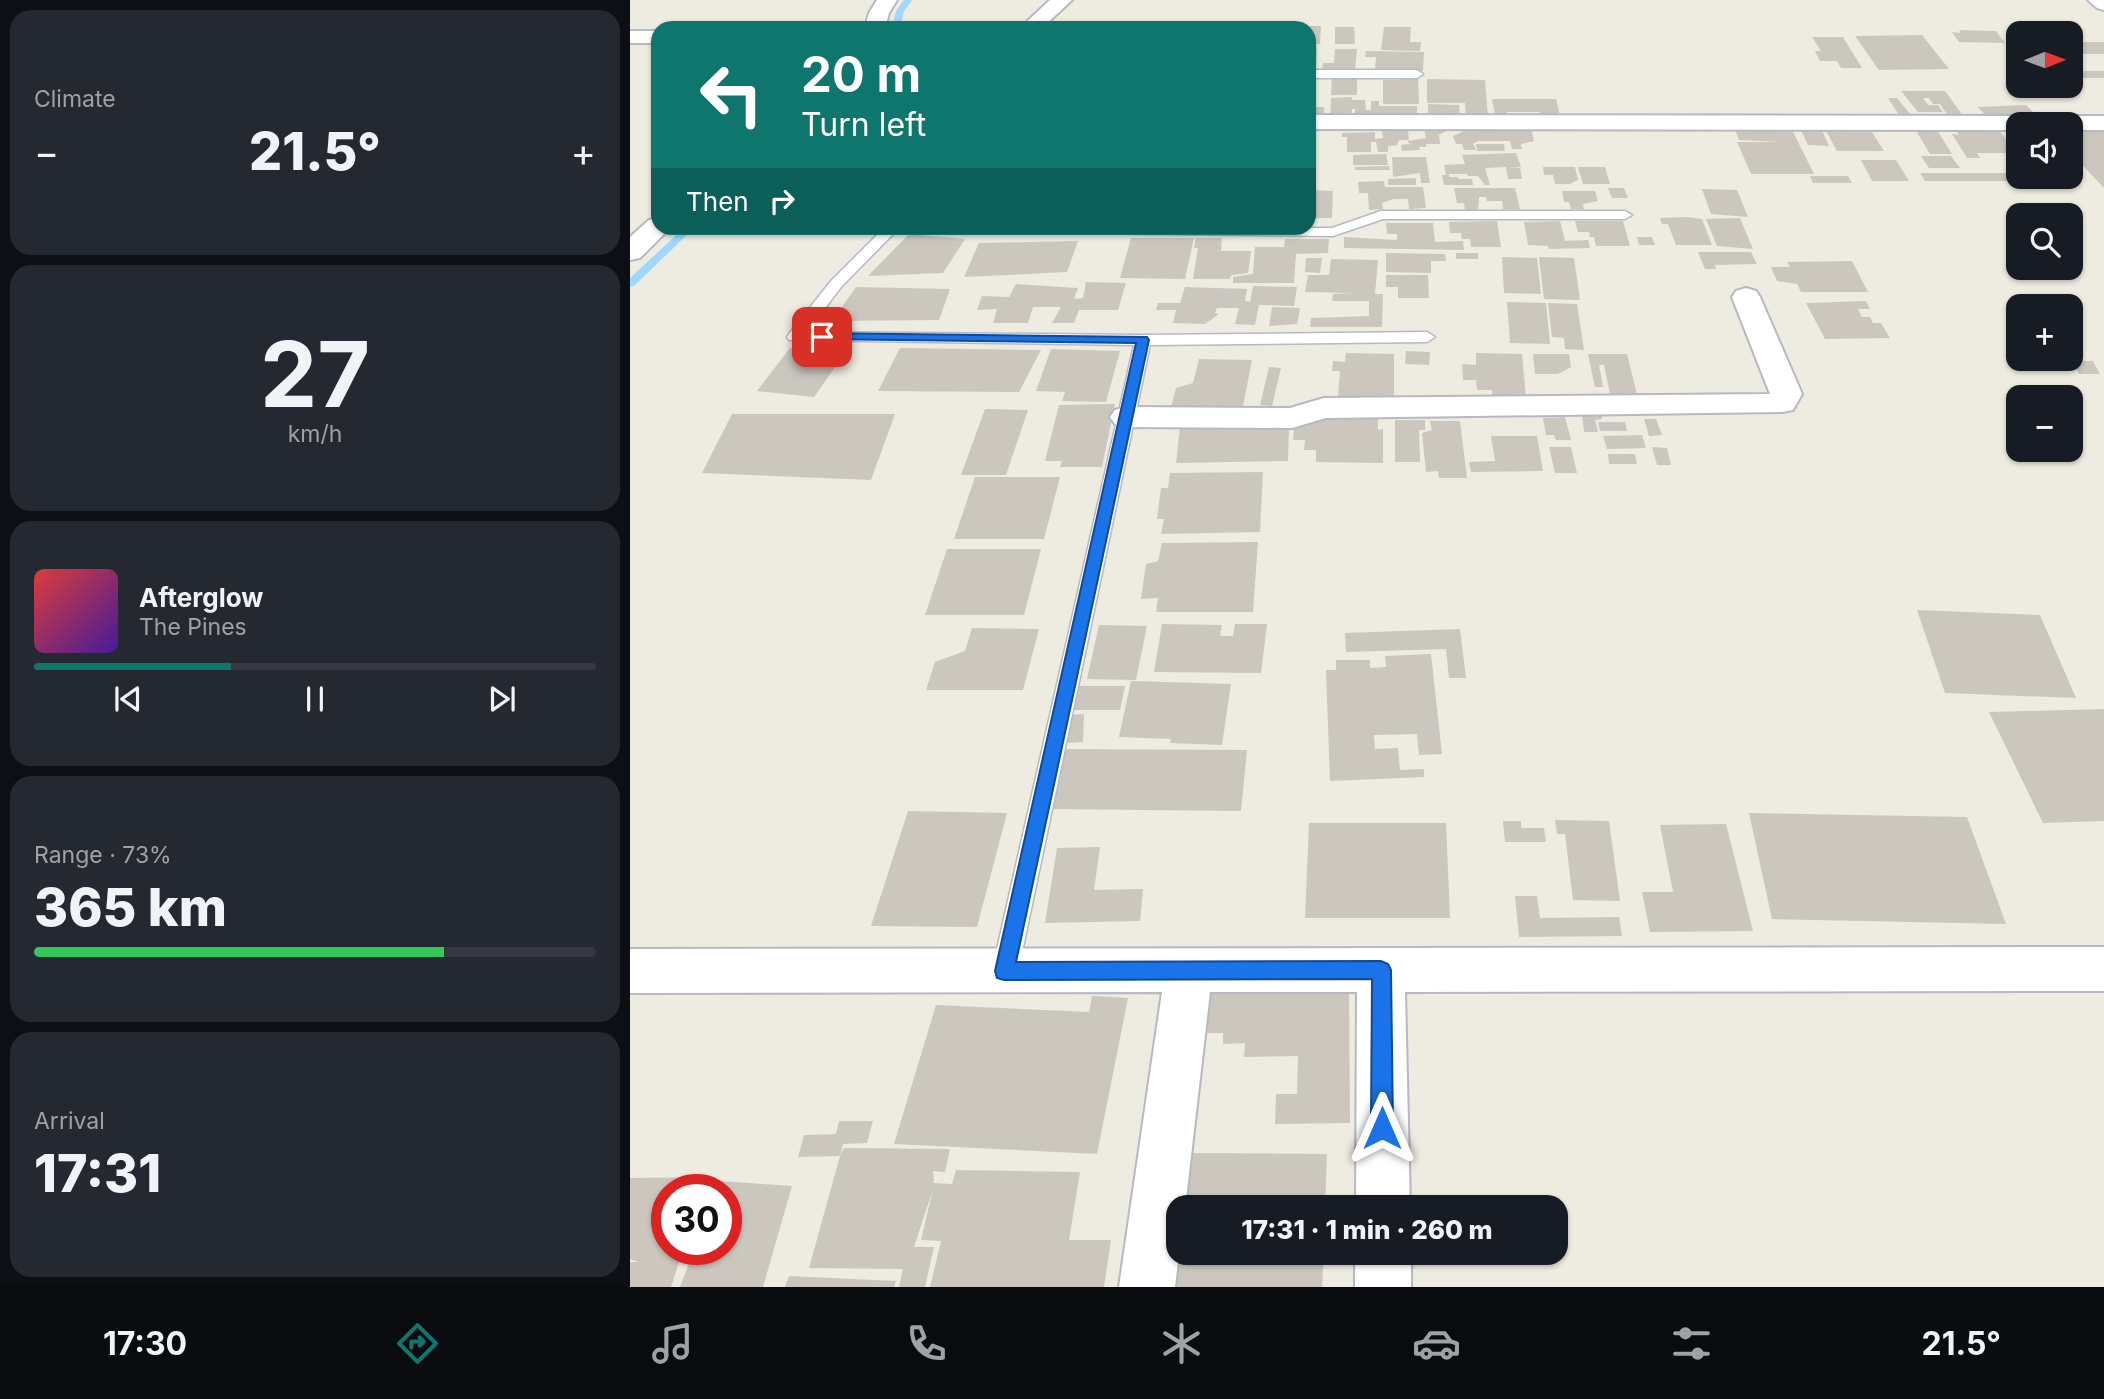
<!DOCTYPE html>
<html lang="en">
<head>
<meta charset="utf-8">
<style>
  :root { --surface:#171b24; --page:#242831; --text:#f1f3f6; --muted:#9ea1a6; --line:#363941; --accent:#0f766e }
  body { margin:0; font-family:Inter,sans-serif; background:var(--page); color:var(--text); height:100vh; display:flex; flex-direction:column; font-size:26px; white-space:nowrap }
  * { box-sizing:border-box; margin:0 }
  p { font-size:23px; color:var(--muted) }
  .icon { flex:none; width:38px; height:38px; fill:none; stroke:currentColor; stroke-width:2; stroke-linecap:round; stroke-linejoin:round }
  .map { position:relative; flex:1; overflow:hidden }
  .panel { display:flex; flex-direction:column; gap:10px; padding:10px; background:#0d0f14; width:630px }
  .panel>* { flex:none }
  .guide { position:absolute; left:21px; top:21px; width:665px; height:214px; border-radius:21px; box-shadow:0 2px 5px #0004; background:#0f766e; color:#fff; overflow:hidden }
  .needle { width:46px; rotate:89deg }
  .controls { position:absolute; left:1376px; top:21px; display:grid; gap:14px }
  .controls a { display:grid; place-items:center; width:77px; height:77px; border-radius:14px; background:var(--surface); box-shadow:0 2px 5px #0004; font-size:35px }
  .speed { position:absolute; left:21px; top:1174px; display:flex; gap:14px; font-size:35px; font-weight:700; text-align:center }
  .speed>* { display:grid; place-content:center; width:91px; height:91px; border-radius:50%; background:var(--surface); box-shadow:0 2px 5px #0004; line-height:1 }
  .speed .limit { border:10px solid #d22; background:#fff; color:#111 }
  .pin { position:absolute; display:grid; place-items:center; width:60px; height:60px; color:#fff; margin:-30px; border-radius:14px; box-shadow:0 4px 10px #0006 }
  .me { position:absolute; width:77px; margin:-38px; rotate:0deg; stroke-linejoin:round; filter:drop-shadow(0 0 5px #0008) }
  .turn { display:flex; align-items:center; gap:24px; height:147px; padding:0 35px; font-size:32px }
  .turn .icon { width:91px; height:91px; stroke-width:2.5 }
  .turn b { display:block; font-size:49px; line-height:60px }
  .then { display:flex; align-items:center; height:66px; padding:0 35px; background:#0003; gap:14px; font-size:26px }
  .big { font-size:52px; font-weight:800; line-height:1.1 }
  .panel .card { flex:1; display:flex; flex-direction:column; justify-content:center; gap:10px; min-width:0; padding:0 24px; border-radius:21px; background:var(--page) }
  .panel .dial { align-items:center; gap:0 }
  .dial b { font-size:91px; line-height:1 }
  .song { display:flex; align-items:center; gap:21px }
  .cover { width:84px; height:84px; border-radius:10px; background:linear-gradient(135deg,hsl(0 70% 55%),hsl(260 70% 35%)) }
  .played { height:7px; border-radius:4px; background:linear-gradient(90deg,var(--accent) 35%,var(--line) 35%) }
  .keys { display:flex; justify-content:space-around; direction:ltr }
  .heat { display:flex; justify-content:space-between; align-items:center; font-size:38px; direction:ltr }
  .charge { height:10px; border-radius:5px; background:linear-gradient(90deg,#34c759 73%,var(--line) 0) }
  .trip { position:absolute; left:536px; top:1195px; width:402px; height:70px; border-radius:21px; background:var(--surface); box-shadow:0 2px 5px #0004; font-weight:800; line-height:70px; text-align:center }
  .tab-bar { display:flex; height:112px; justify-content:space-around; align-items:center; background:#090b0e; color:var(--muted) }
  .tab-bar .icon { width:49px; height:49px }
  .tab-bar .current { color:var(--accent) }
  .tab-bar b { font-size:32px; color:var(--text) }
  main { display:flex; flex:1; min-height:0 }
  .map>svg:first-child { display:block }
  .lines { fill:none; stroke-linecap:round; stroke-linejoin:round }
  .stream { fill:#9fd7ff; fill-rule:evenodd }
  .building { fill:#cbc7bf }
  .lane-casing { stroke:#b6b9bf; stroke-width:3 }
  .street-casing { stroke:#b6b9bf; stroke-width:4 }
  .secondary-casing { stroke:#b9bdc4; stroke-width:4 }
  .lane { fill:#fff; fill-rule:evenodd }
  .street { fill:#fff; fill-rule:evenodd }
  .secondary { fill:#fff; fill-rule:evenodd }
  .route { fill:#1a73e8; stroke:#114b97; stroke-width:2 }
</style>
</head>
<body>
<main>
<section class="panel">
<div class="card"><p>Climate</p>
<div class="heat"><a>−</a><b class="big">21.5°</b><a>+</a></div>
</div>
<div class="card dial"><b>27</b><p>km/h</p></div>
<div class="card">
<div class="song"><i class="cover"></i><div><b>Afterglow</b><p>The Pines</p></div></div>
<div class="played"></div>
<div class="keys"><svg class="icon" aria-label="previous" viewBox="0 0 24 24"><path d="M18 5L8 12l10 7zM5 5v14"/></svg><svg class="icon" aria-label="pause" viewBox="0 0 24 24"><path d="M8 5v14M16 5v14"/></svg><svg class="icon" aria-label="next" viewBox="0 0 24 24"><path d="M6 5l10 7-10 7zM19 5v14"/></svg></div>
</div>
<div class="card"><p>Range · 73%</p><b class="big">365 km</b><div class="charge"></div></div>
<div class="card"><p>Arrival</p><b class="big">17:31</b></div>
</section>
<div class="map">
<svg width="1474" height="1287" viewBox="0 0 1474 1287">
  <rect width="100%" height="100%" fill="#eeebe0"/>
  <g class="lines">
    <path class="stream" d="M274,0H282L274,11L270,28H262L266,11Z
      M54,228H64L4,286L0,287V278Z"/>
  </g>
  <path class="building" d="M679,26H691L690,44H679Z
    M705,27H724L725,44H705Z
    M754,27H781L780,42H791L790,51L751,50Z
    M1329,30L1366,31L1375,43L1329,42L1322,32L1331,33Z
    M1292,35L1319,69L1249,70L1225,36Z
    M1182,37H1213L1232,68H1211L1207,61H1190L1185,51H1191Z
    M1440,42H1474V54H1442Z
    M679,49H687L686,67H679Z
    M705,49H727L725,69H692L693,63H704Z
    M736,51L794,52L793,71L745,70L746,57H735Z
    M1440,71H1474V78H1440Z
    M702,77H727V95H701Z
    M770,77H788L789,104H753V80H770Z
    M797,79L855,80L858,119H836L835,103H797Z
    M1271,91H1315L1333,116H1318L1310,104H1303L1299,98H1293L1298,105H1308L1313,112H1288Z
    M722,97V100H735L736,110H741V101H749V106H787V114L725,115V109H722L721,121H700L701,98Z
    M1258,98H1267L1281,115H1269Z
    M862,99H926L931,120H912L910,112H877L878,120H866Z
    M798,104L829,105L830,117L798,116Z
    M1396,105L1404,113L1355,115L1348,107Z
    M679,107H694L695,120H688L687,115H679Z
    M1474,126V188L1440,152V127Z
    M1121,127L1161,128L1184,174H1121L1107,142H1151L1109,140L1105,130Z
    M822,128L809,135L810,144H796V147H789L790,150L772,151L771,145L780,144L777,141L796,138L794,129Z
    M841,128H901L904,141L891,144L892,149H882L880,141H848L843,144L846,150H834L832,144H826L823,136Z
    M1170,128H1191L1199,146L1178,145Z
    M1195,129H1240L1254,151H1207Z
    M1285,129L1307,130L1322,154H1300Z
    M1326,130H1369L1386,153H1347L1350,158H1337L1322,134L1329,135Z
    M752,131H778L779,140H769L767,145L758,146V152H748L746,142H741V152H717V137H712V133L745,132V139L753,138Z
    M846,144H874L875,151H847Z
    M886,153L891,167L879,168H890L892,179H878L876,167L855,168L860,185H855L848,176H838L837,174H819V177H828L829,179H842L843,185H814L812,175H816L814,165L835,164L832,155Z
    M756,154L758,165H723V155Z
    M1291,156H1321L1330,168H1299Z
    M762,157H796L800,183H791L790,173L763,177Z
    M1231,160H1266L1279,181H1242Z
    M759,166L760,170H725V167Z
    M913,167H945L948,180L940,184H925L923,175H914Z
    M948,167H975L980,184H953Z
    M1440,170L1449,181L1414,180L1411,177H1440Z
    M1290,173H1388V177L1394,181H1295Z
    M1180,176H1218L1222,183H1183Z
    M786,178V185H758V179Z
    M754,181L755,187H793L796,208L779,209L778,199H763L752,203L753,209L739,210L738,193H729L728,182Z
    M824,188H885L890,209H873L872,201H857L856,197H849L848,211H835L834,203H827Z
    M978,188H994L998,198H982Z
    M1072,189L1107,190L1118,217L1081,214Z
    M679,190L703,191L702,218H679Z
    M932,191H965L968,201L953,204L954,209H941L939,202H934Z
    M1057,217L1072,219L1082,245H1046L1038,224H1032L1030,218Z
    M1110,218L1123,249L1087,246L1076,219Z
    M867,221L871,247H841L840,239H832L831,233H820L819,222Z
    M930,221L935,241L958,240L960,248L919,249L918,246L898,245L894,222Z
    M945,221H993L1000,246H966L964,237H960L959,232H948Z
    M756,223H803L805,242L833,241L834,250L714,248V237L767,240V234H757Z
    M279,234L335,239L313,273L238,276Z
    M1007,237H1022L1025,245H1009Z
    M501,238H564L555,279L490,278Z
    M566,238H592L591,251H621L618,273L602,275L599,279H563L568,248H564Z
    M655,239H699L698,253L666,254L664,283H603V277L623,274L625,247H654Z
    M448,241L437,272L334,277L349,243Z
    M1068,252H1121L1127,264L1085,265L1086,269H1075Z
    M756,253L815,254L816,261H801V273L756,272Z
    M826,253H848V259H826Z
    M872,257L907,258L911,294L874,293Z
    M909,257L944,258L950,300L914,299Z
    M676,258H692L690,273L675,272Z
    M701,259L748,260L745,294H753L752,327H680L681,318L739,316V301H702L703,294L725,293L675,292L678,275H699Z
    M1222,261L1238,292H1171L1167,284L1147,281L1141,267H1160L1157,262Z
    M756,275H798L799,298H768V287H756Z
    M456,282L496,283L488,310H449L444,323H422L431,307H403L398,323H363L367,309L347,310L352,296L379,297L386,284L448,288L444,299L453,298Z
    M623,286L667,287L664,306L629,305L625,325L605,324L609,308H587L585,313L589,314L575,324L543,323L546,310H526L528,303H550L555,287L617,289L615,301L620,302Z
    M226,287L320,289L309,320L202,321Z
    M1236,301L1240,309H1228L1232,317H1240L1243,323H1251L1260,338L1195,339L1176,303Z
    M877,302L916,303L920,344L880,343Z
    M918,303L947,304L954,350L935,349L934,338L922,337Z
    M642,307L670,308L667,324L639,326Z
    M220,346L184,397L127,391L160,348Z
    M270,348L411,350L389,392L248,391Z
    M421,349L490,351L476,402L432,401L435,392L406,391Z
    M776,351L800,352L799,365L775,364Z
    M716,353L764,354V397H708L710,371H702L703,361L715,362Z
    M846,353L892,354L896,397L862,396V390H847L846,380H833L832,364L846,365Z
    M903,354H939L941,367L928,374H905Z
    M958,354H997L1007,394H980L974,365H969L973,387H965Z
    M1440,354H1448L1453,361H1463L1470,374H1449L1440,359Z
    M569,359L622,360L612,411L541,408L546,388L563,383Z
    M639,367L651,368L642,406L630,405Z
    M485,404L472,467H430L432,461H415L429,405Z
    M355,409L398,410L376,475H331Z
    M102,414H265L241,480L72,473Z
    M952,415H972V419L965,420L968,432H954Z
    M935,417L941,440H926L924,435H916L913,418Z
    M665,418L748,419V430L753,429V463L686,462V450H674L675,440H663Z
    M1014,419H1026L1032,435L1019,436Z
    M765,420H795V430H789L790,462H765Z
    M800,421H830L837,478H809L808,471L796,472L792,433L802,430Z
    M968,422H995L997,431H970Z
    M550,426L659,427L658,461L546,463Z
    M1012,435L1016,448L977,449L973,436Z
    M861,436H907L913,471L841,472L839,462L865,461Z
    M919,447H941L947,473H925Z
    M1022,447L1037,448L1041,465H1027Z
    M978,454H1005L1007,464H979Z
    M633,472L630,532L531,534L534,519H527L531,488H538L540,473Z
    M345,477H430L414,539H324Z
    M628,542L623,612H526L528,598L511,599L516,564L528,561L532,543Z
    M317,549H411L394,615H295Z
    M1287,610L1410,615L1446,698L1315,693Z
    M532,624L592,625L590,636H603L605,624H637L631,673L524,672Z
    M469,625L517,626L506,680L457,679Z
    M342,628L409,629L393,690H296L305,662L335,651Z
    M830,629L836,678H819L816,649L716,652L715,633Z
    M801,654L812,754L789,755L787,734L744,735L745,749L768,748L770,770L794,769V777L700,781L696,670H706V660H740V668L756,667L755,656Z
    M501,681L601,684L592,745L540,743L541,739L489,737Z
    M448,686H495L490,710H442Z
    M1474,709V821L1413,823L1359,712Z
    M454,714L453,742L436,743L438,715Z
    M430,749L617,750L611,811L417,809Z
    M278,811L377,813L347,927L241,926Z
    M1119,813L1337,817L1376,924L1142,919Z
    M925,820L979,821L990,901L943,900L935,834H927Z
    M873,821H891V828H914L916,842H875Z
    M679,823H816L820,918H675Z
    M1096,824L1123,931L1020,932L1012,892H1043L1030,825Z
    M470,847L464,890L513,889L510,921L415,923L427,848Z
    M885,896H907L910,918L989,917L992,936L889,937Z
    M719,986L720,1123L645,1124L646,1094H667L668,1056L614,1057L615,1043L593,1044V1033H574L577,988Z
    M462,996L498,998L467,1154L264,1144L306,1005L459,1012Z
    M209,1121H243L237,1143L213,1144L210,1156L214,1148L320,1149L315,1172L303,1171L304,1183L322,1184L326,1170L450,1172L439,1240H481L474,1287H300L311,1241L291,1240L303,1189L284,1247H304L295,1287H269L273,1269L179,1268L210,1156L168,1157L174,1135L206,1134Z
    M555,1153L697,1154L695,1208H549Z
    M78,1177L74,1190H37V1250H53L41,1287H0V1262H9L0,1259V1178Z
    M90,1181L162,1186L133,1287H50L64,1250H96V1190H86Z
    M548,1253H694L692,1287H540Z
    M159,1276L266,1281L264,1287H155Z"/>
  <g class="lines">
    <g class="lane-casing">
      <path id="lane" d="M679,70H787L793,74L787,78H679Z
        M751,211H995L1002,215L995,219H753L703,236L374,232L367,228H702Z
        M254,228H269L211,287L177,332L513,335L797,332L805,337L797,342L520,345L388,971L384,979L375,983L366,979L362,971L504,345L159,340L157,337L159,334L201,281Z"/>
    </g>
    <g class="street-casing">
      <path id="street" d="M247,0H267L259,13L255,28H235L239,13Z
        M420,0H442L412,28H390Z
        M0,31H28V43H0Z
        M679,115L1474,116V130H1440V124H1388V130L679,129Z
        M28,218V228H40L10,258L0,260V237L19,220Z
        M1116,288L1126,291L1130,297L1172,394L1163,410L1152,412L696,418L662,428L496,427L485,424L480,417L485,410L496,407L660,408L694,398L1140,394L1102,297L1106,291Z
        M1474,947V991L775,992L780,1208H726L727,992H580L555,1208H548L549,1253L545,1287H489L532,992L0,993V949Z
        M725,1253H781V1287H725Z"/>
    </g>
    <g class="secondary-casing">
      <path id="secondary" d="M1458,0H1474V10L1467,8Z"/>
    </g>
    <use href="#lane" class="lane"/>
    <use href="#street" class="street"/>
    <use href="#secondary" class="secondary"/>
  </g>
  <path class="route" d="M192,333L517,337L519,340L386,962L751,961L758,964L761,970L763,1128L760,1136L752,1139L745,1136L741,1128L742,979L374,980L367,978L365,971L506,343L187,339V334Z"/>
</svg>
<div class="controls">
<a><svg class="needle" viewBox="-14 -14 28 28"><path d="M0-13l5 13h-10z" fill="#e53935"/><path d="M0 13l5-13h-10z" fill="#9ea1a6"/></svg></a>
<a><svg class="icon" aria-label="sound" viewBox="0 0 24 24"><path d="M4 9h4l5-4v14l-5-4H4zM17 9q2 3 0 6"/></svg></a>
<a><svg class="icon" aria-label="search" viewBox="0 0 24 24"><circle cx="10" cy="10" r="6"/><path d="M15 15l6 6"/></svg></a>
<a>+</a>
<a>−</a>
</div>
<div class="speed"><div class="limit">30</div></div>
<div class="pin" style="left:192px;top:337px;background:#d93025"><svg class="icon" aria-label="arrive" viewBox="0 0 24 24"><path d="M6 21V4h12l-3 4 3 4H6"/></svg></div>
<svg class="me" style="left:752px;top:1128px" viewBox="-20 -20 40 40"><path d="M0-17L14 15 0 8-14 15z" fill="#1a73e8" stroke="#fff" stroke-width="4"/></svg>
<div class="trip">17:31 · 1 min · 260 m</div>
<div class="guide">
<div class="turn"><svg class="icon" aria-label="left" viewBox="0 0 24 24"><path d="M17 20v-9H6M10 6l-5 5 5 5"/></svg><div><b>20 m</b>Turn left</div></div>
<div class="then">Then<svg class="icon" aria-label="right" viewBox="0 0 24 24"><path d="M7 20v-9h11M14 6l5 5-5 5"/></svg></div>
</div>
</div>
</main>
<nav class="tab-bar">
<b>17:30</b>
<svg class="icon current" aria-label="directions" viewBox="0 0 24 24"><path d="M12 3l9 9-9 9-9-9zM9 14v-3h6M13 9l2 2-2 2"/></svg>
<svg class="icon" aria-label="music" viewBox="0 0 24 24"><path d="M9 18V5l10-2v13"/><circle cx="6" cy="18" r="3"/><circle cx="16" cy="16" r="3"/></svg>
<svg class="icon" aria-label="phone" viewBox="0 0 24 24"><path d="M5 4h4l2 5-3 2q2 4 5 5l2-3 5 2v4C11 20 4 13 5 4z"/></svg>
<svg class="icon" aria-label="climate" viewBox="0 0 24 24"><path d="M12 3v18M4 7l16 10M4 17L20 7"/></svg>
<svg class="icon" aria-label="car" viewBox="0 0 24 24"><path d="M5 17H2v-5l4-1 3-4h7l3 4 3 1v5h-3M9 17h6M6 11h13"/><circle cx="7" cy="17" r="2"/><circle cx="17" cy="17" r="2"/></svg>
<svg class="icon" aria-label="filters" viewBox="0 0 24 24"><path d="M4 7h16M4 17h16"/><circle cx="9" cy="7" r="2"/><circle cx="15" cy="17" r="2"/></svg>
<b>21.5°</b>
</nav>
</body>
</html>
